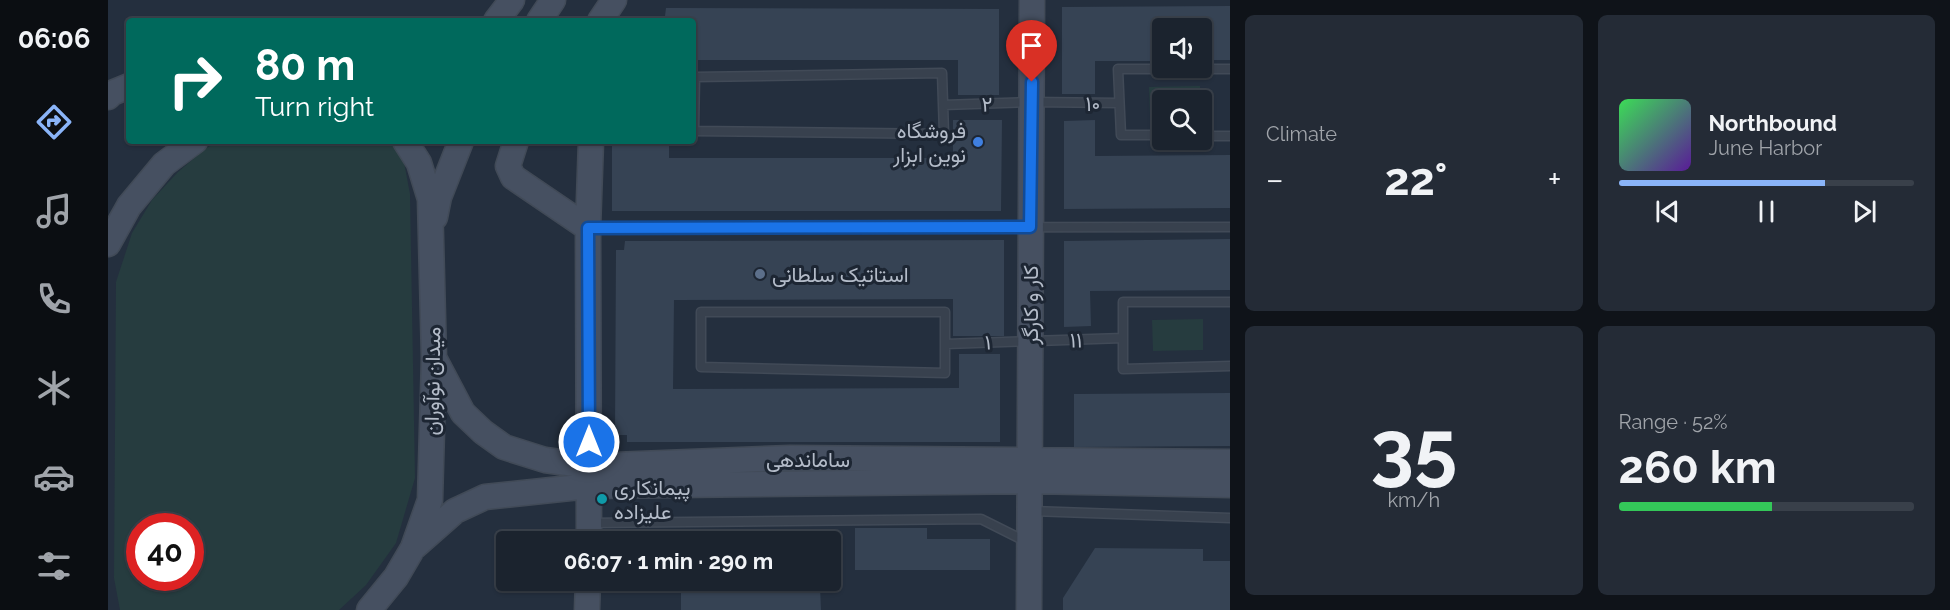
<!DOCTYPE html>
<html lang="en">
<head>
<meta charset="utf-8">
<style>
  :root { --surface:#1b232e; --page:#242b36; --text:#f1f3f6; --muted:#a0a4aa; --line:#39404a; --accent:#8ab4f8 }
  body { margin:0; font-family:Raleway,Vazirmatn,sans-serif; background:var(--page); color:var(--text); height:100vh; display:flex; flex-direction:column; font-size:22px; white-space:nowrap }
  * { box-sizing:border-box; margin:0 }
  p { font-size:20px; color:var(--muted) }
  .icon { flex:none; width:33px; height:33px; fill:none; stroke:currentColor; stroke-width:2; stroke-linecap:round; stroke-linejoin:round }
  .map { position:relative; flex:1; overflow:hidden }
  .side { display:flex; flex-direction:column; gap:15px; padding:15px; background:#0f1319; width:720px }
  .side>* { flex:none }
  .hud { position:absolute; left:18px; top:18px; width:570px; height:126px; border-radius:6px; box-shadow:0 2px 4px #0004,0 0 0 2px var(--line); background:#00695c; color:#fff; overflow:hidden }
  .controls { position:absolute; left:1044px; top:18px; display:grid; gap:12px }
  .controls a { display:grid; place-items:center; width:60px; height:60px; border-radius:6px; background:var(--surface); box-shadow:0 2px 4px #0004,0 0 0 2px var(--line); font-size:30px }
  .speed { position:absolute; left:18px; top:513px; display:flex; gap:12px; font-size:30px; font-weight:700; text-align:center }
  .speed>* { display:grid; place-content:center; width:78px; height:78px; border-radius:50%; background:var(--surface); box-shadow:0 2px 4px #0004,0 0 0 2px var(--line); line-height:1 }
  .speed .limit { border:9px solid #d22; background:#fff; color:#111 }
  .pin { position:absolute; display:grid; place-items:center; width:51px; height:51px; color:#fff; margin:-62px -26px; border-radius:50% 50% 50% 0; rotate:-45deg; box-shadow:0 0 6px #0007 }
  .pin .icon { rotate:45deg }
  .me { position:absolute; width:66px; margin:-33px; rotate:0deg; stroke-linejoin:round; filter:drop-shadow(0 0 4px #0008) }
  .turn { display:flex; align-items:center; gap:21px; height:126px; padding:0 30px; font-size:27px }
  .turn .icon { width:78px; height:78px; stroke-width:2.5 }
  .turn b { display:block; font-size:42px; line-height:51px }
  .big { font-size:45px; font-weight:700; line-height:1.1 }
  .side .widget { flex:1; display:flex; flex-direction:column; justify-content:center; gap:9px; min-width:0; padding:0 21px; border-radius:9px; background:var(--page) }
  .side .dial { align-items:center; gap:0 }
  .dial b { font-size:78px; line-height:1 }
  .song { display:flex; align-items:center; gap:18px }
  .cover { width:72px; height:72px; border-radius:9px; background:linear-gradient(135deg,hsl(130 70% 55%),hsl(270 70% 35%)) }
  .played { height:6px; border-radius:3px; background:linear-gradient(90deg,var(--accent) 70%,var(--line) 70%) }
  .keys { display:flex; justify-content:space-around; direction:ltr }
  .heat { display:flex; justify-content:space-between; align-items:center; font-size:33px; direction:ltr }
  .charge { height:9px; border-radius:4px; background:linear-gradient(90deg,#34c759 52%,var(--line) 0) }
  .side .tiles { flex:1; display:grid; gap:15px; grid-template-columns:repeat(2,1fr) }
  .trip { position:absolute; left:388px; top:531px; width:345px; height:60px; border-radius:6px; background:var(--surface); box-shadow:0 2px 4px #0004,0 0 0 2px var(--line); font-weight:700; line-height:60px; text-align:center }
  main { display:flex; flex:1; min-height:0 }
  .tab-bar { display:flex; flex-direction:column; width:108px; justify-content:space-around; align-items:center; background:#0b0e12; color:var(--muted) }
  .tab-bar .icon { width:42px; height:42px }
  .tab-bar .active { color:var(--accent) }
  .tab-bar b { font-size:27px; color:var(--text) }
  .map>svg:first-child { display:block }
  .green { fill:#263c3f; fill-rule:evenodd }
  .building { fill:#364354 }
  .lines { fill:none; stroke-linecap:round; stroke-linejoin:round }
  .lane-casing { stroke:#414a57; stroke-width:11 }
  .secondary-casing { stroke:#414a57; stroke-width:27 }
  .lane { stroke:#38414e; stroke-width:8 }
  .secondary { stroke:#465061; stroke-width:24 }
  .route-casing { stroke:#114b97; stroke-width:15 }
  .route { stroke:#1a73e8; stroke-width:10 }
  .shop-dot { fill:#3f7fe0; stroke:#1d2633; stroke-width:2 }
  .service-dot { fill:#5c6f8a; stroke:#1d2633; stroke-width:2 }
  .culture-dot { fill:#0f9aa8; stroke:#1d2633; stroke-width:2 }
  .labels { text-anchor:middle; dominant-baseline:central; stroke-width:6; stroke-linejoin:round; paint-order:stroke }
  .street-label { font-size:21px; fill:#b4bcc9; stroke:#1d2633 }
  .poi-label { font-size:21px; fill:#b4bcc9; stroke:#1d2633; text-anchor:start }
</style>
</head>
<body>
<main>
<nav class="tab-bar">
<b>06:06</b>
<svg class="icon active" aria-label="directions" viewBox="0 0 24 24"><path d="M12 3l9 9-9 9-9-9zM9 14v-3h6M13 9l2 2-2 2"/></svg>
<svg class="icon" aria-label="music" viewBox="0 0 24 24"><path d="M9 18V5l10-2v13"/><circle cx="6" cy="18" r="3"/><circle cx="16" cy="16" r="3"/></svg>
<svg class="icon" aria-label="phone" viewBox="0 0 24 24"><path d="M5 4h4l2 5-3 2q2 4 5 5l2-3 5 2v4C11 20 4 13 5 4z"/></svg>
<svg class="icon" aria-label="climate" viewBox="0 0 24 24"><path d="M12 3v18M4 7l16 10M4 17L20 7"/></svg>
<svg class="icon" aria-label="car" viewBox="0 0 24 24"><path d="M5 17H2v-5l4-1 3-4h7l3 4 3 1v5h-3M9 17h6M6 11h13"/><circle cx="7" cy="17" r="2"/><circle cx="17" cy="17" r="2"/></svg>
<svg class="icon" aria-label="filters" viewBox="0 0 24 24"><path d="M4 7h16M4 17h16"/><circle cx="9" cy="7" r="2"/><circle cx="15" cy="17" r="2"/></svg>
</nav>
<div class="map">
<svg width="1122" height="610" viewBox="0 0 1122 610">
  <rect width="100%" height="100%" fill="#242f3e"/>
  <path class="green" d="M1092,86V100H1054V118H1042L1041,87Z
    M113,141H280L295,157L302,194L307,478L288,543L258,585L231,610H12L6,578L8,282L24,233L44,200L70,172L98,148ZM32,526H82V578H32Z
    M1095,319V350L1045,351L1044,320Z"/>
  <path class="building" d="M1122,6V60H1094V28H1054V61H987V94H954V7Z
    M558,8L891,9V95H850V60H585V21H547L551,16H557Z
    M845,120H894L893,211H504V141H561V158H845Z
    M987,120V156L1122,155V208L956,209V121Z
    M1122,239V290L982,291L983,326L956,327V241Z
    M896,240V336H845V299L566,300L565,389L851,388V354H892V442H519V435H507L508,250H516L517,241Z
    M1122,393V446L966,447V394Z
    M747,528H819V539H882V570H747Z
    M987,548L1095,549V561H1122V610H955V598Z
    M504,580H539V593H505Z
    M553,580H705L706,586H712L713,610H573V592L553,593Z"/>
  <g class="lines">
    <g class="lane-casing">
      <path id="lane" d="M834,73L836,134L586,131L587,77Z
        M835,105L923,102L1011,103
        M1054,135H1013L1010,69H1122
        M1094,136H1122
        M483,228L1122,227
        M1122,302H1015V369L1122,366
        M593,312H837V373L593,367Z
        M838,344L1015,338
        M924,511L1122,518
        M481,523L873,519L919,542"/>
    </g>
    <g class="secondary-casing">
      <path id="secondary" d="M388,21L404,0
        M431,21L445,0
        M492,21L506,0
        M0,97L4,93L21,86
        M408,141L400,166L405,177L480,228L481,542
        M327,217L331,197L353,141
        M480,228L483,141
        M0,244L21,206L56,164L87,141
        M326,358L355,413L375,432L396,447L437,460L481,466L682,458L1122,462
        M305,548L347,511L377,497L481,486L921,481L1122,485
        M261,610L288,577L305,548L322,500L326,358L322,199L311,163L297,141
        M479,610L480,580
        M921,610L924,0"/>
    </g>
    <use href="#lane" class="lane"/>
    <use href="#secondary" class="secondary"/>
  </g>
  <g class="lines">
    <g class="route-casing">
      <path id="route" d="M481,442L480,228L922,227L924,82"/>
    </g>
    <use href="#route" class="route"/>
  </g>
  <circle class="shop-dot" cx="870" cy="142" r="6"/>
  <circle class="service-dot" cx="652" cy="274" r="6"/>
  <circle class="culture-dot" cx="494" cy="499" r="6"/>
  <g class="labels">
    <g class="street-label">
      <text x="985" y="103">۱۰</text>
      <text transform="translate(879 104) rotate(-2)">۲</text>
      <text transform="translate(922 305) rotate(-90)">کار و کارگر</text>
      <text transform="translate(968 340) rotate(-1)">۱۱</text>
      <text transform="translate(880 342) rotate(-3)">۱</text>
      <text transform="translate(324 381) rotate(-89)">میدان نوآوران</text>
      <text x="700" y="459">ساماندهی</text>
    </g>
    <g class="poi-label">
      <text x="858" y="130" text-anchor="end">فروشگاه<tspan x="858" dy="24">نوین ابزار</tspan></text>
      <text x="664" y="274">استاتیک سلطانی</text>
      <text x="506" y="487">پیمانکاری<tspan x="506" dy="24">علیزاده</tspan></text>
    </g>
  </g>
</svg>
<div class="controls">
<a><svg class="icon" aria-label="sound" viewBox="0 0 24 24"><path d="M4 9h4l5-4v14l-5-4H4zM17 9q2 3 0 6"/></svg></a>
<a><svg class="icon" aria-label="search" viewBox="0 0 24 24"><circle cx="10" cy="10" r="6"/><path d="M15 15l6 6"/></svg></a>
</div>
<div class="speed"><div class="limit">40</div></div>
<div class="pin" style="left:924px;top:82px;background:#d93025"><svg class="icon" aria-label="arrive" viewBox="0 0 24 24"><path d="M6 21V4h12l-3 4 3 4H6"/></svg></div>
<svg class="me" style="left:481px;top:442px" viewBox="-20 -20 40 40"><circle r="17" fill="#1a73e8" stroke="#fff" stroke-width="3"/><path d="M0-11L8 9 0 5-8 9z" fill="#fff"/></svg>
<div class="trip">06:07 · 1 min · 290 m</div>
<div class="hud">
<div class="turn"><svg class="icon" aria-label="right" viewBox="0 0 24 24"><path d="M7 20v-9h11M14 6l5 5-5 5"/></svg><div><b>80 m</b>Turn right</div></div>
</div>
</div>
<section class="side">
<div class="tiles">
<div class="widget"><p>Climate</p>
<div class="heat"><a>−</a><b class="big">22°</b><a>+</a></div>
</div>
<div class="widget">
<div class="song"><i class="cover"></i><div><b>Northbound</b><p>June Harbor</p></div></div>
<div class="played"></div>
<div class="keys"><svg class="icon" aria-label="previous" viewBox="0 0 24 24"><path d="M18 5L8 12l10 7zM5 5v14"/></svg><svg class="icon" aria-label="pause" viewBox="0 0 24 24"><path d="M8 5v14M16 5v14"/></svg><svg class="icon" aria-label="next" viewBox="0 0 24 24"><path d="M6 5l10 7-10 7zM19 5v14"/></svg></div>
</div>
<div class="widget dial"><b>35</b><p>km/h</p></div>
<div class="widget"><p>Range · 52%</p><b class="big">260 km</b><div class="charge"></div></div>
</div>
</section>
</main>
</body>
</html>
